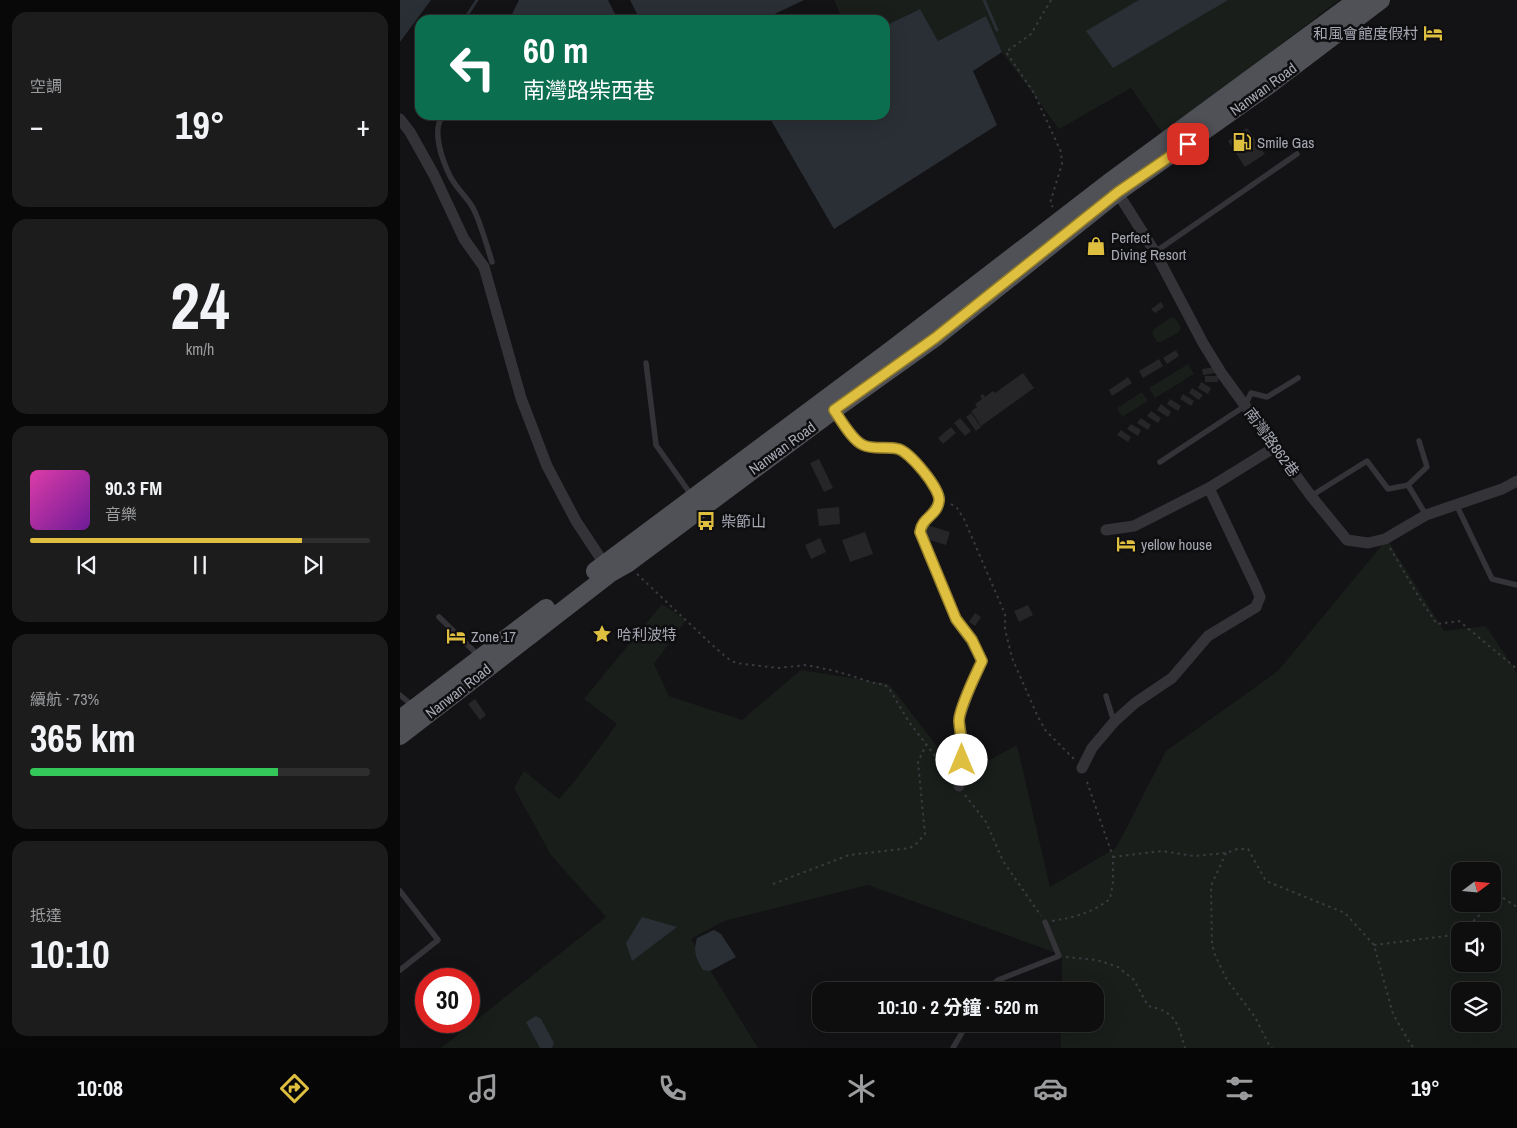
<!DOCTYPE html>
<html lang="zh-TW">
<head>
<meta charset="utf-8">
<style>
  :root { --surface:#0e0e0f; --page:#1c1c1d; --text:#f1f3f6; --muted:#9b9c9e; --line:#2e2e2f; --accent:#dfbf3f }
  body { margin:0; font-family:"Archivo Narrow","Noto Sans TC",sans-serif; background:var(--page); color:var(--text); height:100vh; display:flex; flex-direction:column; font-size:19px; white-space:nowrap }
  * { box-sizing:border-box; margin:0 }
  p { font-size:16px; color:var(--muted) }
  .icon { flex:none; width:28px; height:28px; fill:none; stroke:currentColor; stroke-width:2; stroke-linecap:round; stroke-linejoin:round }
  .map { position:relative; flex:1; overflow:hidden }
  .side { display:flex; flex-direction:column; gap:12px; padding:12px; background:#080808; width:400px }
  .side>* { flex:none }
  .hud { position:absolute; left:15px; top:15px; width:475px; height:105px; border-radius:15px; box-shadow:0 5px 20px #0002,0 0 0 1px var(--line); background:#0b6e4f; color:#fff; overflow:hidden }
  .needle { width:32px; rotate:74deg }
  .controls { position:absolute; left:1051px; top:862px; display:grid; gap:10px }
  .controls a { display:grid; place-items:center; width:50px; height:50px; border-radius:10px; background:var(--surface); box-shadow:0 5px 20px #0002,0 0 0 1px var(--line); font-size:25px }
  .speed { position:absolute; left:15px; top:968px; display:flex; gap:10px; font-size:25px; font-weight:700; text-align:center }
  .speed>* { display:grid; place-content:center; width:65px; height:65px; border-radius:50%; background:var(--surface); box-shadow:0 5px 20px #0002,0 0 0 1px var(--line); line-height:1 }
  .speed .limit { border:8px solid #d22; background:#fff; color:#111 }
  .pin { position:absolute; display:grid; place-items:center; width:42px; height:42px; color:#fff; margin:-21px; border-radius:10px; box-shadow:0 2px 8px #0006 }
  .me { position:absolute; width:55px; margin:-28px; rotate:0deg; stroke-linejoin:round; filter:drop-shadow(0 0 4px #0008) }
  .turn { display:flex; align-items:center; gap:18px; height:105px; padding:0 25px; font-size:22px }
  .turn .icon { width:65px; height:65px; stroke-width:2.5 }
  .turn b { display:block; font-size:35px; line-height:42px }
  .big { font-size:38px; font-weight:700; line-height:1.1 }
  .side .widget { flex:1; display:flex; flex-direction:column; justify-content:center; gap:8px; min-width:0; padding:0 18px; border-radius:15px; background:var(--page) }
  .side .dial { align-items:center; gap:0 }
  .dial b { font-size:65px; line-height:1 }
  .song { display:flex; align-items:center; gap:15px }
  .cover { width:60px; height:60px; border-radius:8px; background:linear-gradient(135deg,hsl(320 70% 55%),hsl(280 70% 35%)) }
  .played { height:5px; border-radius:2px; background:linear-gradient(90deg,var(--accent) 80%,var(--line) 80%) }
  .keys { display:flex; justify-content:space-around; direction:ltr }
  .heat { display:flex; justify-content:space-between; align-items:center; font-size:28px; direction:ltr }
  .charge { height:8px; border-radius:4px; background:linear-gradient(90deg,#34c759 73%,var(--line) 0) }
  .trip { position:absolute; left:412px; top:982px; width:292px; height:50px; border-radius:15px; background:var(--surface); box-shadow:0 5px 20px #0002,0 0 0 1px var(--line); font-weight:700; line-height:50px; text-align:center }
  .tabs { display:flex; height:80px; justify-content:space-around; align-items:center; background:#060606; color:var(--muted) }
  .tabs .icon { width:35px; height:35px }
  .tabs .active { color:var(--accent) }
  .tabs b { font-size:22px; color:var(--text) }
  main { display:flex; flex:1; min-height:0 }
  .map>svg:first-child { display:block }
  .green { fill:#191e1b; fill-rule:evenodd }
  .water { fill:#2a2f36 }
  .lines { fill:none; stroke-linecap:round; stroke-linejoin:round }
  .stream { stroke:#2a2f36; stroke-width:3 }
  .building { fill:#262528 }
  .path { stroke:#3a3b3f; stroke-width:2; stroke-dasharray:2.5 4; stroke-linecap:butt }
  .lane { stroke:#343438; stroke-width:5.5 }
  .street { stroke:#343438; stroke-width:11 }
  .primary { stroke:#505157; stroke-width:18 }
  .route-casing { stroke:#917c29; stroke-width:12 }
  .route { stroke:#dfbf3f; stroke-width:9 }
  .labels { text-anchor:middle; dominant-baseline:central; stroke-width:5; stroke-linejoin:round; paint-order:stroke }
  .poi-label { font-size:15px; fill:#a5a8b3; stroke:#0e0d0f; text-anchor:start }
  .street-label { font-size:15px; fill:#a5a8b3; stroke:#0e0d0f }
</style>
</head>
<body>
<main>
<section class="side">
<div class="widget"><p>空調</p>
<div class="heat"><a>−</a><b class="big">19°</b><a>+</a></div>
</div>
<div class="widget dial"><b>24</b><p>km/h</p></div>
<div class="widget">
<div class="song"><i class="cover"></i><div><b>90.3 FM</b><p>音樂</p></div></div>
<div class="played"></div>
<div class="keys"><svg class="icon" aria-label="previous" viewBox="0 0 24 24"><path d="M18 5L8 12l10 7zM5 5v14"/></svg><svg class="icon" aria-label="pause" viewBox="0 0 24 24"><path d="M8 5v14M16 5v14"/></svg><svg class="icon" aria-label="next" viewBox="0 0 24 24"><path d="M6 5l10 7-10 7zM19 5v14"/></svg></div>
</div>
<div class="widget"><p>續航 · 73%</p><b class="big">365 km</b><div class="charge"></div></div>
<div class="widget"><p>抵達</p><b class="big">10:10</b></div>
</section>
<div class="map">
<svg width="1117" height="1048" viewBox="0 0 1117 1048">
  <rect width="100%" height="100%" fill="#131214"/>
  <path class="green" d="M434,0H939L763,134L731,88L659,129L602,52L586,16L538,41L520,9L485,26V20H443Z
    M770,318H775L781,328L779,332L761,342H757L752,333L754,329Z
    M788,364L794,374L755,398L749,388Z
    M742,392L748,401L722,417L717,408Z
    M987,539L1044,631L1086,626L1117,673V1048H661V1024H696V991H662V955L468,885L324,921L291,939L358,1048H41L206,917L151,855L114,788L124,771L159,799L174,782L217,724L184,699L262,604L286,620L254,664L269,696L342,720L401,670L489,684L560,776L617,745L650,887L716,848L766,751L878,671ZM1060,871H1092V904H1060ZM1060,931H1092V964H1060ZM1060,991H1092V1024H1060Z"/>
  <path class="water" d="M0,0H31L0,42Z
    M119,0H208L218,20H109Z
    M230,0H404L362,20H240Z
    M739,0H828L713,68L686,31Z
    M520,9L538,41L586,16L602,52L573,71L597,125L434,229L368,115H485V26Z
    M242,917L277,927L232,961L226,943Z
    M314,930L321,934L336,957L310,971L303,970C296,959 293,951 297,938Z
    M136,1016L141,1019L154,1043L152,1048H140L126,1022Z"/>
  <g class="lines">
    <path class="stream" d="M584,0L597,30
      M64,20L77,0"/>
  </g>
  <path class="building" d="M847,128L865,154L845,167L828,141Z
    M761,302L764,307L755,313L751,309Z
    M776,350L779,356L767,364L763,358Z
    M759,359L763,366L743,378L739,371Z
    M815,367L816,373L803,375L802,369Z
    M623,373L634,388L581,426L571,411L577,407L575,404L582,399L580,396L583,394L585,397L593,391L595,393Z
    M805,376H818V382H805Z
    M728,377L732,383L712,396L709,390Z
    M801,382L811,388L808,394L798,388Z
    M792,388L803,395L799,400L789,393Z
    M783,394L794,401L791,406L780,399Z
    M770,399L781,406L778,411L767,404Z
    M761,404L771,412L768,417L757,410Z
    M751,411L761,418L758,423L747,416Z
    M571,413L581,427L576,431L566,417Z
    M560,418L571,431L565,436L554,423Z
    M741,418L751,425L748,430L737,423Z
    M731,424L741,430L738,436L727,429Z
    M551,427L556,433L543,444L538,438Z
    M721,430L731,437L728,442L717,435Z
    M419,459L433,488L424,492L410,463Z
    M439,507L440,524L419,526L417,509Z
    M527,525L550,532L546,545L523,538Z
    M465,532L473,554L450,562L442,540Z
    M420,538L426,552L411,559L405,545Z
    M628,605L633,615L619,622L614,611Z
    M575,613L581,617L575,626L569,622Z
    M75,699L86,715L80,720L68,704Z"/>
  <g class="lines">
    <path class="path" d="M651,0L631,34L606,52L634,93L661,152L662,164L650,203L653,207
      M551,504L557,508L564,519L605,614V629L612,658L638,717L646,731L675,760
      M990,548L1020,599L1037,624L1059,621L1117,669
      M237,574L309,642L327,658L336,663L377,668L407,665L439,672L477,684H484L490,690L509,722L549,774
      M565,795L586,822L603,861L641,916
      M826,853L811,886L812,944L815,955L827,980L855,1017L868,1043L872,1048
      M713,857L762,851L794,856L826,853L837,849H848L866,881L945,913L974,945L993,1014L1011,1045L1015,1048
      M373,884L449,855L510,848L517,843L525,834L518,762L526,745
      M1092,901L1100,896L1117,907
      M652,921C676,917 691,913 710,899L713,882V857L686,779
      M974,945L1046,936L1063,930L1078,917L1085,905L1087,904
      M666,957L697,960L718,967L734,980L748,1006C776,1012 777,1022 785,1048"/>
    <path class="lane" d="M44,115C30,128 43,162 50,176C56,188 66,196 73,208C80,221 87,246 92,262
      M755,252L897,154
      M246,363L256,445L292,496
      M760,462L845,406L851,393L867,397L898,378
      M1008,485L1026,515
      M911,496L967,461L988,489L1008,485L1027,467L1019,441
      M1056,504L1092,579L1117,585
      M39,617L79,656
      M0,695L13,706
      M706,696L714,722
      M0,891L38,940L0,970
      M585,991L598,980L659,956L645,922
      M553,1048L567,1024"/>
    <path class="street" d="M0,119L10,132L34,175L64,239L84,267L121,398L147,466L176,521L207,568
      M714,187L755,252L803,343L822,374L911,496L947,540L968,543L985,539L1026,515L1102,489L1117,481
      M431,405C438,416 451,437 462,444C473,451 489,445 500,449C511,454 541,489 539,500C537,515 523,517 520,532L556,619L571,640L582,661L570,688L559,719L563,747L559,786
      M706,530L734,526L809,488L875,447
      M682,768L692,748L714,722L735,703L772,678L808,636L856,607L860,597L856,587L809,488"/>
    <path class="primary" d="M195,571L491,350L711,181L957,0
      M0,719L146,608
      M0,736L211,573L227,564L434,410L535,338L718,192L865,88L981,0"/>
  </g>
  <g class="lines">
    <g class="route-casing">
      <path id="route" d="M562,760C564,743 560,736 559,721C559,708 576,674 582,661L572,640L556,619L520,532C522,517 537,516 539,501C541,489 509,451 498,449C487,446 473,450 463,445C452,440 441,420 434,410L535,338L718,192L788,144"/>
    </g>
    <use href="#route" class="route"/>
  </g>
  <defs>
    <g id="hotel-bare" transform="scale(1.5)"><path d="M-6-4.5h1.5V1H6V5H4.5V3h-9V5H-6ZM-4 0a1.8 1.8 0 1 1 3.6 0ZM.5 0V-2.5h3Q6-2.5 6 0Z" fill="#dfbf3f" stroke="#0e0d0f" stroke-width="2.5" paint-order="stroke"/></g>
    <g id="fuel-bare" transform="scale(1.5)"><path d="M-5.5-6h7V0h2V4h1.3V-2.5L3-4.5l.8-.8L6-3V5H2.5V1h-1V6h-7ZM-4.2-4.7v3.2H.2V-4.7Z" fill="#dfbf3f" stroke="#0e0d0f" stroke-width="2.5" paint-order="stroke"/></g>
    <g id="shop-bare" transform="scale(1.5)"><path d="M-5-2.5h2.3a2.7 3.5 0 0 1 5.4 0H5L5.5 6h-11ZM-1.5-2.5h3a1.5 2.3 0 0 0-3 0Z" fill="#dfbf3f" stroke="#0e0d0f" stroke-width="2.5" paint-order="stroke"/></g>
    <g id="bus-bare" transform="scale(1.5)"><path d="M-5-6H5V4H4V6H2V4H-2V6H-4V4H-5ZM-3.5-4V0h7V-4ZM-3.5 1.2v1.5H-2V1.2ZM2 1.2v1.5H3.5V1.2Z" fill="#dfbf3f" stroke="#0e0d0f" stroke-width="2.5" paint-order="stroke"/></g>
    <g id="sight-bare" transform="scale(1.5)"><path d="M0-6L1.8-2.2L6-1.7L2.9 1.2L3.7 5.4L0 3.3L-3.7 5.4L-2.9 1.2L-6-1.7L-1.8-2.2Z" fill="#dfbf3f" stroke="#0e0d0f" stroke-width="2.5" paint-order="stroke"/></g>
  </defs>
  <g fill-rule="evenodd">
    <use href="#hotel-bare" x="1033" y="33"/>
    <use href="#fuel-bare" x="842" y="142"/>
    <use href="#shop-bare" x="696" y="246"/>
    <use href="#bus-bare" x="306" y="521"/>
    <use href="#hotel-bare" x="726" y="544"/>
    <use href="#sight-bare" x="202" y="634"/>
    <use href="#hotel-bare" x="56" y="636"/>
  </g>
  <g class="labels">
    <g class="poi-label">
      <text x="1018" y="33" text-anchor="end">和風會館度假村</text>
      <text x="857" y="142">Smile Gas</text>
      <text x="711" y="237">Perfect<tspan x="711" dy="17">Diving Resort</tspan></text>
      <text x="321" y="521">柴節山</text>
      <text x="741" y="544">yellow house</text>
      <text x="217" y="634">哈利波特</text>
      <text x="71" y="636">Zone 17</text>
    </g>
    <g class="street-label">
      <text transform="translate(863 89) rotate(-36)">Nanwan Road</text>
      <text transform="translate(872 442) rotate(54)">南灣路862巷</text>
      <text transform="translate(382 448) rotate(-36)">Nanwan Road</text>
      <text transform="translate(58 691) rotate(-38)">Nanwan Road</text>
    </g>
  </g>
</svg>
<div class="controls">
<a><svg class="needle" viewBox="-14 -14 28 28"><path d="M0-13l5 13h-10z" fill="#e53935"/><path d="M0 13l5-13h-10z" fill="#9b9c9e"/></svg></a>
<a><svg class="icon" aria-label="sound" viewBox="0 0 24 24"><path d="M4 9h4l5-4v14l-5-4H4zM17 9q2 3 0 6"/></svg></a>
<a><svg class="icon" aria-label="layers" viewBox="0 0 24 24"><path d="M12 4l9 5-9 5-9-5zM3 14l9 5 9-5"/></svg></a>
</div>
<div class="speed"><div class="limit">30</div></div>
<div class="pin" style="left:788px;top:144px;background:#d93025"><svg class="icon" aria-label="arrive" viewBox="0 0 24 24"><path d="M6 21V4h12l-3 4 3 4H6"/></svg></div>
<svg class="me" style="left:562px;top:760px" viewBox="-20 -20 40 40"><circle r="19" fill="#fff"/><path d="M0-13L10 11 0 6-10 11z" fill="#dfbf3f"/></svg>
<div class="trip">10:10 · 2 分鐘 · 520 m</div>
<div class="hud">
<div class="turn"><svg class="icon" aria-label="left" viewBox="0 0 24 24"><path d="M17 20v-9H6M10 6l-5 5 5 5"/></svg><div><b>60 m</b>南灣路柴西巷</div></div>
</div>
</div>
</main>
<nav class="tabs">
<b>10:08</b>
<svg class="icon active" aria-label="directions" viewBox="0 0 24 24"><path d="M12 3l9 9-9 9-9-9zM9 14v-3h6M13 9l2 2-2 2"/></svg>
<svg class="icon" aria-label="music" viewBox="0 0 24 24"><path d="M9 18V5l10-2v13"/><circle cx="6" cy="18" r="3"/><circle cx="16" cy="16" r="3"/></svg>
<svg class="icon" aria-label="phone" viewBox="0 0 24 24"><path d="M5 4h4l2 5-3 2q2 4 5 5l2-3 5 2v4C11 20 4 13 5 4z"/></svg>
<svg class="icon" aria-label="climate" viewBox="0 0 24 24"><path d="M12 3v18M4 7l16 10M4 17L20 7"/></svg>
<svg class="icon" aria-label="car" viewBox="0 0 24 24"><path d="M5 17H2v-5l4-1 3-4h7l3 4 3 1v5h-3M9 17h6M6 11h13"/><circle cx="7" cy="17" r="2"/><circle cx="17" cy="17" r="2"/></svg>
<svg class="icon" aria-label="filters" viewBox="0 0 24 24"><path d="M4 7h16M4 17h16"/><circle cx="9" cy="7" r="2"/><circle cx="15" cy="17" r="2"/></svg>
<b>19°</b>
</nav>
</body>
</html>
